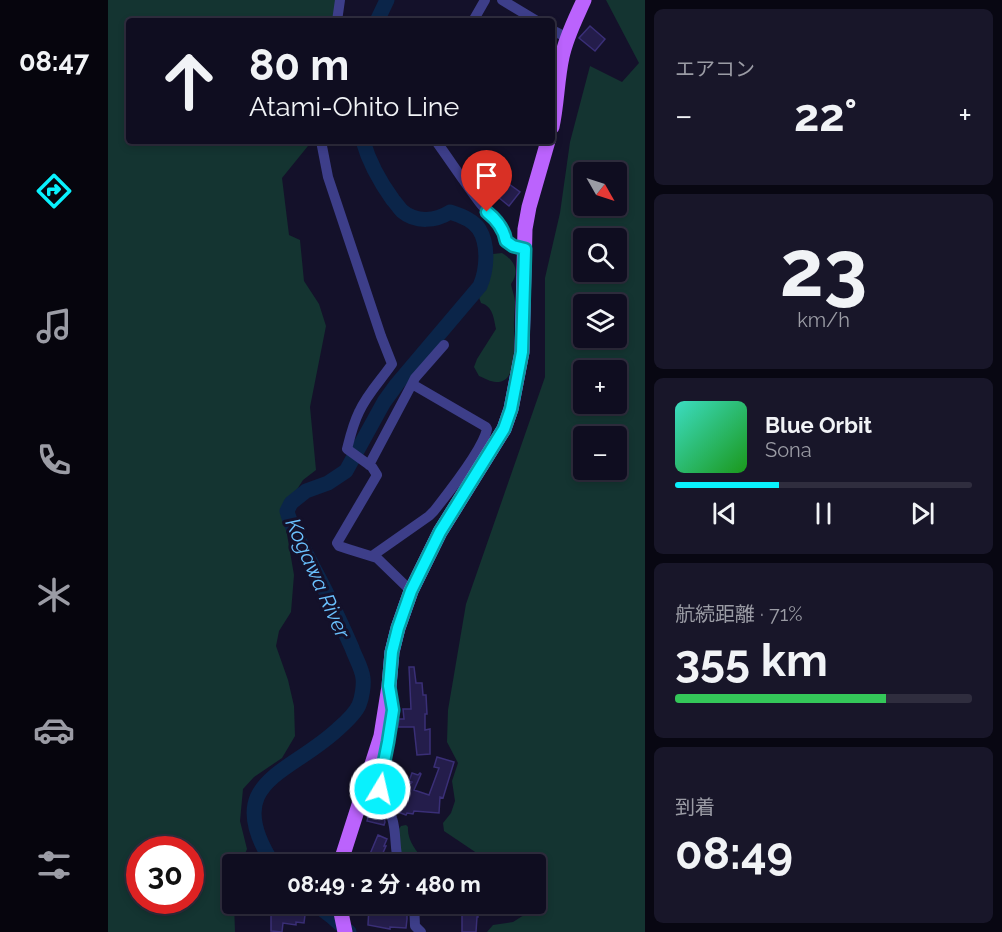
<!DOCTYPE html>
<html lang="ja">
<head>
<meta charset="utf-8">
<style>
  :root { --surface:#0f0d20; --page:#181629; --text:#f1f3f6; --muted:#9b9ca5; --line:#2f2d3e; --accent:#09f1fd }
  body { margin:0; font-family:Raleway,"Noto Sans JP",sans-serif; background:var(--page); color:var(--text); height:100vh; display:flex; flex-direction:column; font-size:22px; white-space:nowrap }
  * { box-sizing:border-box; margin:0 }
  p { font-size:20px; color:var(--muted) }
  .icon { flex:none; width:33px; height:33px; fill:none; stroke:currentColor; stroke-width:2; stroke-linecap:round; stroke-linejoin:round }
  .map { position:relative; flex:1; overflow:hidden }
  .sheet { display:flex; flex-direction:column; gap:9px; padding:9px; background:#080712; width:357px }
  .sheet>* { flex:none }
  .top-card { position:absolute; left:18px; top:18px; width:429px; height:126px; border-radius:6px; box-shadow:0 3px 9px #0003,0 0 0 2px var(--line); background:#0f0d20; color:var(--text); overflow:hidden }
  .needle { width:39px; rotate:129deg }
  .buttons { position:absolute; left:465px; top:162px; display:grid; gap:12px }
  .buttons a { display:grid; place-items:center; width:54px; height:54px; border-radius:6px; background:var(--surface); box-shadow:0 3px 9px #0003,0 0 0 2px var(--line); font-size:30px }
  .speed { position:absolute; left:18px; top:836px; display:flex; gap:12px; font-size:30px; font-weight:700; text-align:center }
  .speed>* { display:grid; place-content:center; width:78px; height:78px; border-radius:50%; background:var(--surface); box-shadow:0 3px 9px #0003,0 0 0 2px var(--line); line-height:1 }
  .speed .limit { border:9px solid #d22; background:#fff; color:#111 }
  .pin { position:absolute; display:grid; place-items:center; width:51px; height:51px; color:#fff; margin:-62px -26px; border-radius:50% 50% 50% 0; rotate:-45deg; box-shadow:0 0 6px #0007 }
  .pin .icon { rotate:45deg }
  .me { position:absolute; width:66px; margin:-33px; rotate:9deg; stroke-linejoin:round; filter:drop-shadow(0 0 4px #0008) }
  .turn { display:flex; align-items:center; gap:21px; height:126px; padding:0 24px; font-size:27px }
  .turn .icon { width:78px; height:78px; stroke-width:2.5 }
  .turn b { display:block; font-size:42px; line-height:51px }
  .big { font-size:45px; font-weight:700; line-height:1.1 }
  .sheet .card { flex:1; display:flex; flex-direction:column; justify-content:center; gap:9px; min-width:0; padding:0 21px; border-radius:9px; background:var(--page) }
  .sheet .dial { align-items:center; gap:0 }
  .dial b { font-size:78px; line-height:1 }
  .song { display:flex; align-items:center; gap:18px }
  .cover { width:72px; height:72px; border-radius:9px; background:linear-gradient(135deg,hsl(170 70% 55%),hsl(120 70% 35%)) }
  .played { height:6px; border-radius:3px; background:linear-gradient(90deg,var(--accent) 35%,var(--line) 35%) }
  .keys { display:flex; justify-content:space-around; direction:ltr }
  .heat { display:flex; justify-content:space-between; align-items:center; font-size:33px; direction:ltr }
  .charge { height:9px; border-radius:4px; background:linear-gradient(90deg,#34c759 71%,var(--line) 0) }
  .trip { position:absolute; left:114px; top:854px; width:324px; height:60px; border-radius:6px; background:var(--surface); box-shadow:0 3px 9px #0003,0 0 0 2px var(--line); font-weight:700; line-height:60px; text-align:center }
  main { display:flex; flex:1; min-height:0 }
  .dock { display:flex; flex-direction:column; width:108px; justify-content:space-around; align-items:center; background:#06050d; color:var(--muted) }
  .dock .icon { width:42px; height:42px }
  .dock .current { color:var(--accent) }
  .dock b { font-size:27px; color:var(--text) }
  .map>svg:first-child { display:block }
  .green { fill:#143431; fill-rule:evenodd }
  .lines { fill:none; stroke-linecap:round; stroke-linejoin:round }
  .river { stroke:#0b2549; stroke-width:15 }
  .building { fill:#241d4b; stroke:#3a2f77; stroke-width:1.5 }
  .street { stroke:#3d3e89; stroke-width:10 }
  .primary { stroke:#bb63fd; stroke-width:15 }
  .route-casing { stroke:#069da4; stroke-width:15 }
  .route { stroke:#09f1fd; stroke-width:10 }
  .labels { text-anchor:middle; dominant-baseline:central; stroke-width:6; stroke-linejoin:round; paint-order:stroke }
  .water-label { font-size:21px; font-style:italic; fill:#6ac1fe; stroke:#14112a }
</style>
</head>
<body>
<main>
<nav class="dock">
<b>08:47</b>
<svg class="icon current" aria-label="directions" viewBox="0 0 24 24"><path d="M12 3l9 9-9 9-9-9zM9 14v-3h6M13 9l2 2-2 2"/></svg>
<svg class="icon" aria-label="music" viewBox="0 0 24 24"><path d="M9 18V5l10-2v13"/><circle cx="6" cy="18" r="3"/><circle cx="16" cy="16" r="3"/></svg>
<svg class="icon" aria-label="phone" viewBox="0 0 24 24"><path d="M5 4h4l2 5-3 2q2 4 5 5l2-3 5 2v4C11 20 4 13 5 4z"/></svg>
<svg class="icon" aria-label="climate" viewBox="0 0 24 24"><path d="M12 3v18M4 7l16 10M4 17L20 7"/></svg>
<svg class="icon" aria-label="car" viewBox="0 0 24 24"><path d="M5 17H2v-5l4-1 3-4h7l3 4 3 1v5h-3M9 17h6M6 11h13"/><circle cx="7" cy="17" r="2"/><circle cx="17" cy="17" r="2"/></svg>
<svg class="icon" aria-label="filters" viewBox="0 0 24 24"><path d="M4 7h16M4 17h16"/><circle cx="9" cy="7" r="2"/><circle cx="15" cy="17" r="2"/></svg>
</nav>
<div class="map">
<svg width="537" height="932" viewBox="0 0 537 932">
  <rect width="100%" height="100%" fill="#14112a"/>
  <path class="green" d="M0,0H229L224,21H21V141H204L174,178L181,235L192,240L196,281L211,304L218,326L202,407L208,470L195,480L175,511L186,575L183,612L171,631L168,646L180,680L186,706L187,736L174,758L146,777L135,789L132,821L139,849L133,864H124V903H126L127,932H0ZM32,849H82V900H32Z
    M498,0H537V932H379L385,925L405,922L416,915L415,903H428V864H385L336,831L335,823L343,813L347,801L344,781L350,763L339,742L340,710L358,604L437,377V278L452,213L462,142L482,66L514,82L531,63ZM476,172H508V206H476ZM476,238H508V272H476ZM476,304H508V338H476ZM476,370H508V404H476ZM476,436H508V470H476Z
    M394,253C407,261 412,271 403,284C404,290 407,297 407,302C407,309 406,315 406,321C405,335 413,383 388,382C383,382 376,378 371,376L366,367L369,359L388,329C386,319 385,306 373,303L370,295L379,279L381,262L385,254Z
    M298,825L300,827C299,840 308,851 317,861L316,864H300L299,861L293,860L289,832L293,826Z"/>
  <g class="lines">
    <path class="river" d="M269,21L279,0
      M165,864C112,781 181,775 230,729C238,722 247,714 251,705C254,698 256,685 255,678C254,668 247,657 244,648C232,621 220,594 206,569C197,550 184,531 179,511L183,503L198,491L220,483L238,471L276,402L289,384L372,286C379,270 381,245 371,229C365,220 352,215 342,212C328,221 308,223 294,211C291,208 288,203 285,200C272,182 261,162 255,141
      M206,903L223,916L241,932"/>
  </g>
  <path class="building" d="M482,26L497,39L487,51L471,38Z
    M401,184L412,192L401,206L390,197Z
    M301,667H306L308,683H314L315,695H318L319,714H317V730L322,729V754L309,755L306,727H290L291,719H296L295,709H303Z
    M329,757L346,762L335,798L332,797L331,813L306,811L305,814L299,813L298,815L290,812L296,791L304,782L301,781L304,773L310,775L312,773L313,774L306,790L321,795L331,768L326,767Z
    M261,813L276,817L277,822L276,825L259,821Z
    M270,835L279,839L276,846H278L270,864H252V854H262Z
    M273,903H299V919L298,928L282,927V929L260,925L261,907L273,909Z
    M327,903H369L370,917H369L368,932H354V913L327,904Z
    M174,909V911H176V912L197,915L196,923L188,922V925L175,923L174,932L163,931V910Z"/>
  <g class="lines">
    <path class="street" d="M394,0L429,21
      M229,21L232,0
      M365,21L377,0
      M444,30L460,38
      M213,141L220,177L273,336L284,364C273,380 259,394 251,412C245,424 242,437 239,449L264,467L269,475L229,543L231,546L240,549L269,558L303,591
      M328,141C343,162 357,183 372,203C382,216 396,224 398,241L405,246L417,249
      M304,384L307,378L336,345
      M261,465L304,384L378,427L379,429C375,450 340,493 326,511L321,516L264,556
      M283,695C288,726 274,753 272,783C272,791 272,799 277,806C279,810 283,813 284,818C289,833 286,849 291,864
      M306,903L307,926L313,932"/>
    <path class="primary" d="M444,127C449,104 449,80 454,57C458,37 468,18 476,0
      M232,864L273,736L281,686L284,652L290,628L303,591L332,532L396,429L403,409L414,352L417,229L421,207L440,141
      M231,903L237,932"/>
  </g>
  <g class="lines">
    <g class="route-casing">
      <path id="route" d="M272,789L273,777L280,742L285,710L281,686L284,652L290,628L303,591L332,532L396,429L403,409L414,352L417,249L405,246L398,241C396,229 389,220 379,212"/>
    </g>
    <use href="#route" class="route"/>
  </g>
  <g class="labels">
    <g class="water-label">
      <text transform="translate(210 578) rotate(66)">Kogawa River</text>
    </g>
  </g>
</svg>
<div class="buttons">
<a><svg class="needle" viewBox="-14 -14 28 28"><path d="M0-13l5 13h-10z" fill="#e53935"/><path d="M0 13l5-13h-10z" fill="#9b9ca5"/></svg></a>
<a><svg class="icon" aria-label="search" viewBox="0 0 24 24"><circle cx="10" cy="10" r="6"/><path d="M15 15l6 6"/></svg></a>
<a><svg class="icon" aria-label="layers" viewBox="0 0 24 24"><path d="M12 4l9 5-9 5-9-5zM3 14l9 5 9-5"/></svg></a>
<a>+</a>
<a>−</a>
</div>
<div class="speed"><div class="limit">30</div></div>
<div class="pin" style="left:379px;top:212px;background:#d93025"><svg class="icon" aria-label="arrive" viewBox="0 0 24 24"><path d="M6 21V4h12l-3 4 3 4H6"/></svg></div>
<svg class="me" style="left:272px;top:789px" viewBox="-20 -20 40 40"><circle r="17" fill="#09f1fd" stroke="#fff" stroke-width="3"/><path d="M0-11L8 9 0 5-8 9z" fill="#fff"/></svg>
<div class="trip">08:49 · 2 分 · 480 m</div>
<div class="top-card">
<div class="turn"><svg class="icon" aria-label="ahead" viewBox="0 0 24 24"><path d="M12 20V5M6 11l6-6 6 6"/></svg><div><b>80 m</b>Atami-Ohito Line</div></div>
</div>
</div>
<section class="sheet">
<div class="card"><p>エアコン</p>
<div class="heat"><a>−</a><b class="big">22°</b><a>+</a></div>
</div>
<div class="card dial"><b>23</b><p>km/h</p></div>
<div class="card">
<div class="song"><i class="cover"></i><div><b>Blue Orbit</b><p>Sona</p></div></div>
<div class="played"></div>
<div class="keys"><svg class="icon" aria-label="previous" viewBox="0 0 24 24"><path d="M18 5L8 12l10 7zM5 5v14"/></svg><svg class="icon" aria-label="pause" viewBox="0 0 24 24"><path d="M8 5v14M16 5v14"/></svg><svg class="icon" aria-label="next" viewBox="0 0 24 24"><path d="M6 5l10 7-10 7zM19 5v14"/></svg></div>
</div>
<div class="card"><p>航続距離 · 71%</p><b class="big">355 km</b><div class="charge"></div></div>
<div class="card"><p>到着</p><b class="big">08:49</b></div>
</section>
</main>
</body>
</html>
